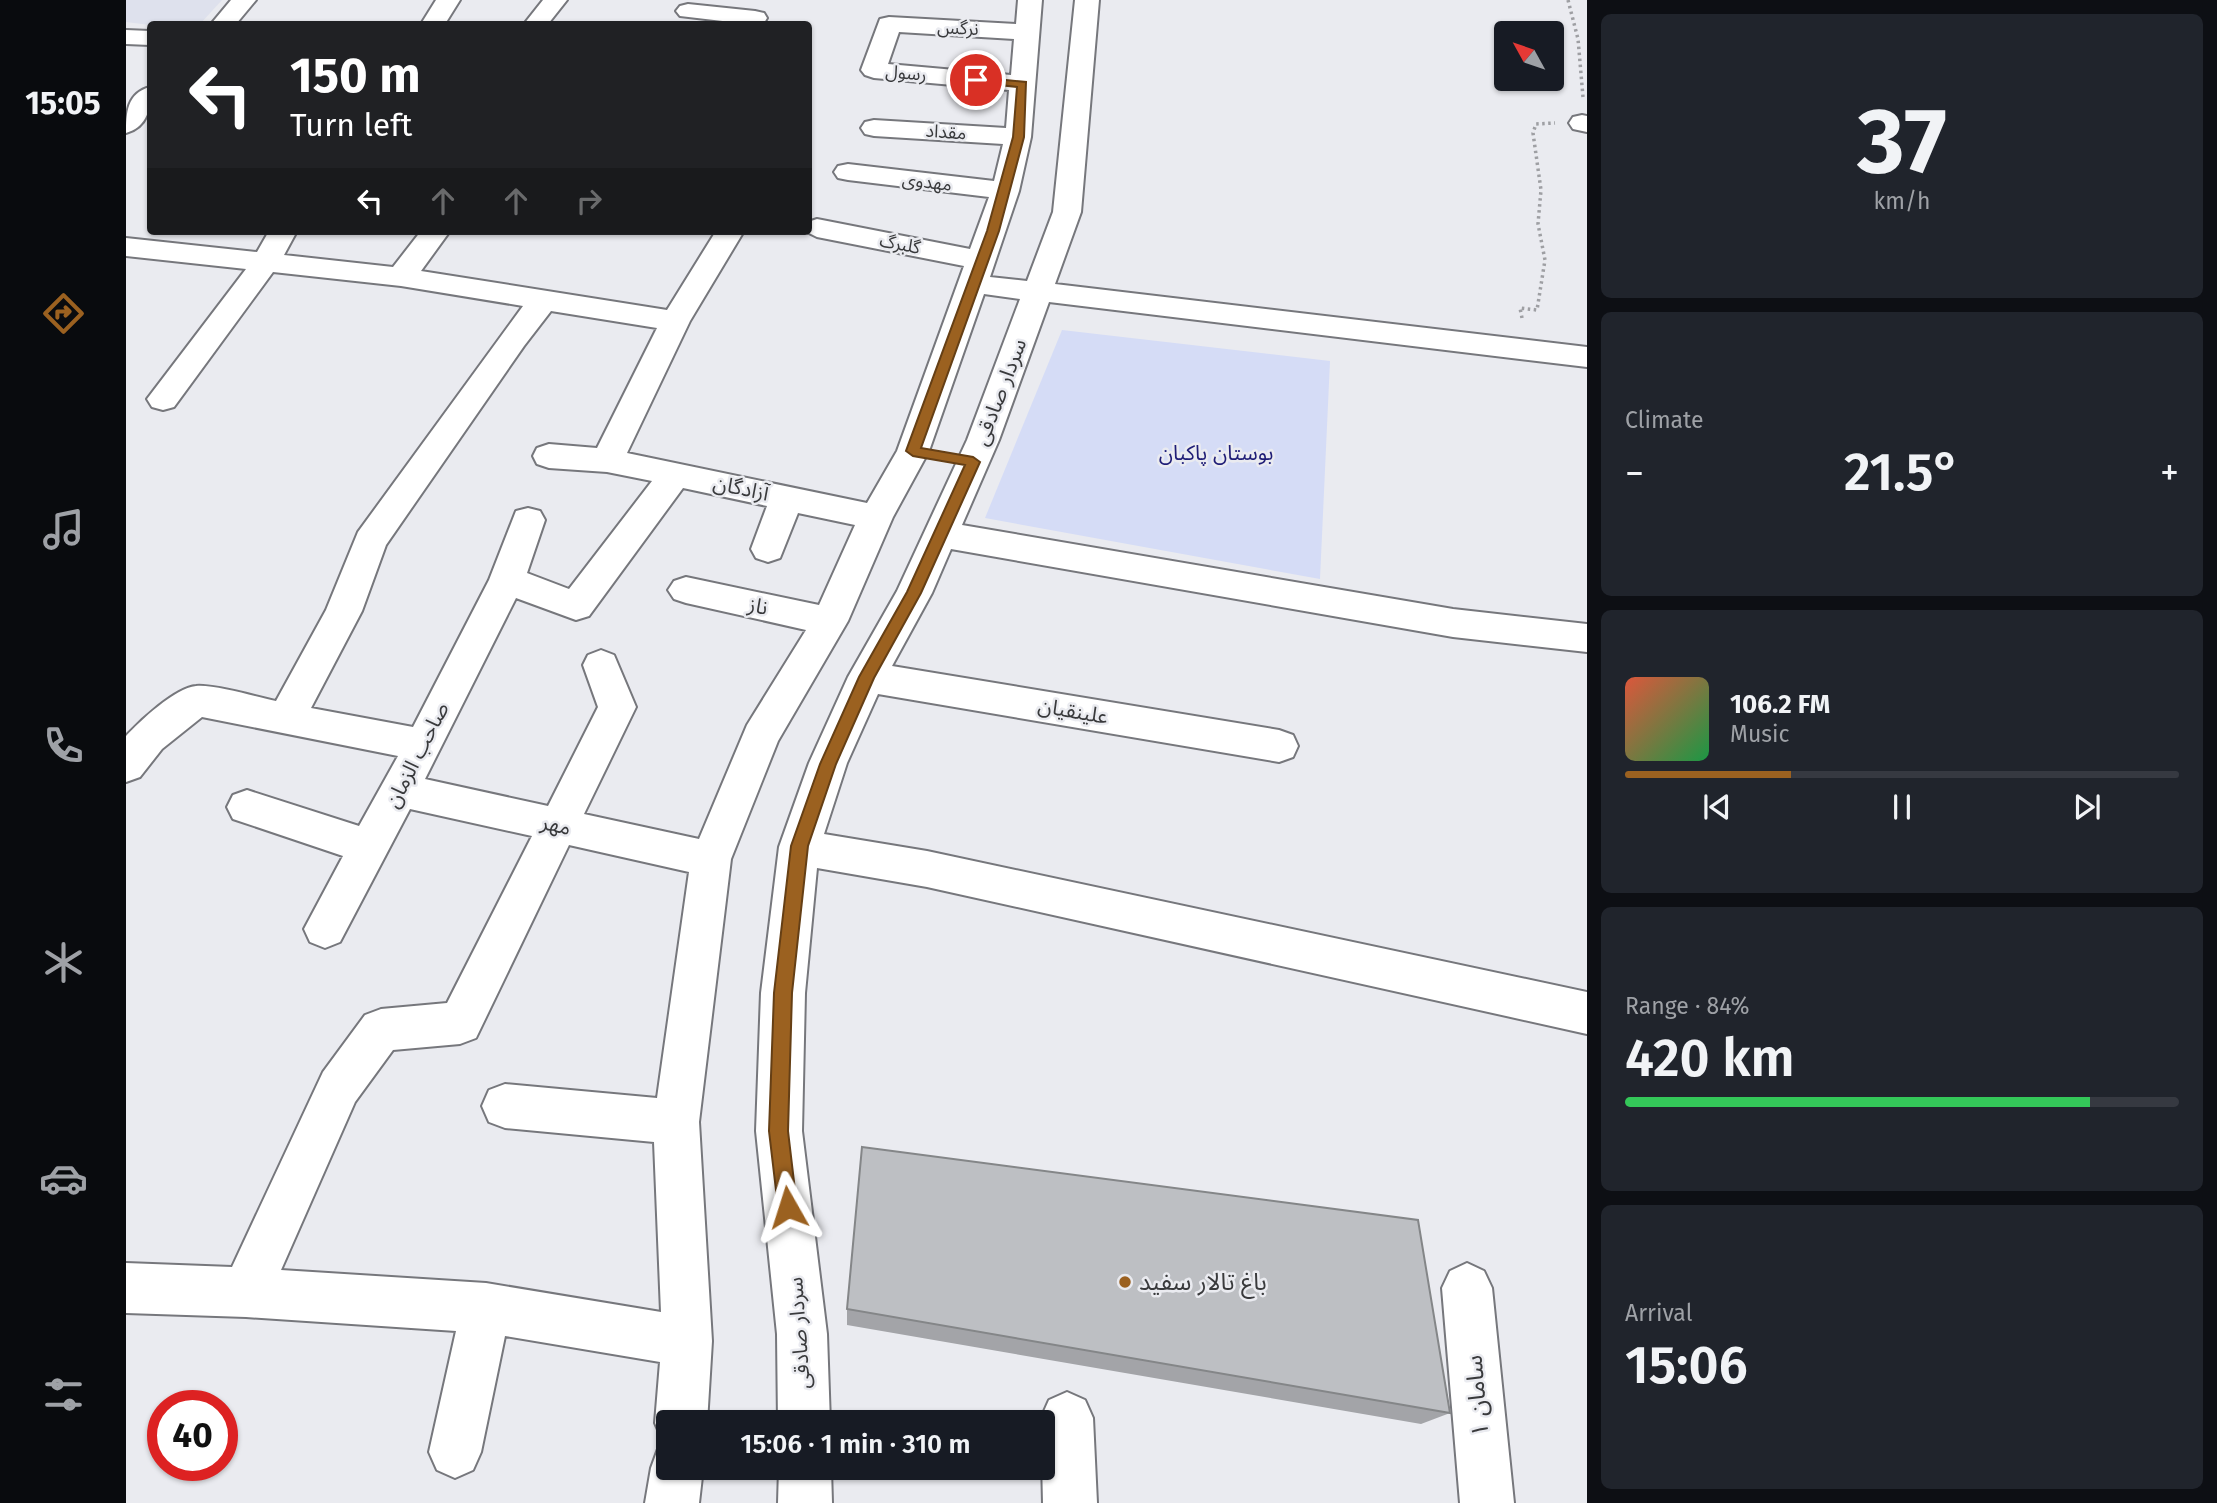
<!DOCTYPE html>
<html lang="en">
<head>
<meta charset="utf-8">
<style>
  :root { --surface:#171b24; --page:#20242c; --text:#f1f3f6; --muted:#9ea1a6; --line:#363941; --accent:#9b6120 }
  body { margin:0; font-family:"Fira Sans","Noto Sans Arabic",sans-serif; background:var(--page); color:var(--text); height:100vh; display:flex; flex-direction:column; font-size:26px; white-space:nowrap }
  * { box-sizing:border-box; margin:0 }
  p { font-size:23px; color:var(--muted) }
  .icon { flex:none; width:38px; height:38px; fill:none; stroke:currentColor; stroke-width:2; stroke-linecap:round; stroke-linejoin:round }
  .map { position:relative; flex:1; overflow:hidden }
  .drawer { display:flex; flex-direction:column; gap:14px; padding:14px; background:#0d0f14; width:630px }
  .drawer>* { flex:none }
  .top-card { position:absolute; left:21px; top:21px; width:665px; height:214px; border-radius:7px; box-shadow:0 2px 5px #0004; background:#202124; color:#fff; overflow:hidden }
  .needle { width:46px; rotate:310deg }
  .buttons { position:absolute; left:1368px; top:21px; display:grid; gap:14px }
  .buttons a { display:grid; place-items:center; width:70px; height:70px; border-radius:7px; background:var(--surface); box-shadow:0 2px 5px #0004; font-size:35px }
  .speed { position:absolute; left:21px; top:1390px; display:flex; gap:14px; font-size:35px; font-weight:700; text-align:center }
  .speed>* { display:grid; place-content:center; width:91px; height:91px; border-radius:50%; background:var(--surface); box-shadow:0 2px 5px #0004; line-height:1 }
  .speed .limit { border:10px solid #d22; background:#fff; color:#111 }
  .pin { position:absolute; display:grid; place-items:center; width:60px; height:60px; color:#fff; margin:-30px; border:4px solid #fff; border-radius:50%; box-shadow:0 2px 7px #0007 }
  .me { position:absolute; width:77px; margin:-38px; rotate:354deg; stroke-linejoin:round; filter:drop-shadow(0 0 5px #0008) }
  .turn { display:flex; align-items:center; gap:24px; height:147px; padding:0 28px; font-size:32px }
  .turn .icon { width:91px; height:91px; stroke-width:2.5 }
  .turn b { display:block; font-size:49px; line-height:60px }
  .lanes { display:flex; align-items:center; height:66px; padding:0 28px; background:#0003; justify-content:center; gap:35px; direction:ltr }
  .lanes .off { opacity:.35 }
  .big { font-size:52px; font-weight:600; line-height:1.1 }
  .drawer .widget { flex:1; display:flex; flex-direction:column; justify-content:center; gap:10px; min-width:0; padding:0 24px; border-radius:10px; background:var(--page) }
  .drawer .dial { align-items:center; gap:0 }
  .dial b { font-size:91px; line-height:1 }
  .song { display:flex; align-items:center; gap:21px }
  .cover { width:84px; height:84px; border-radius:10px; background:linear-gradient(135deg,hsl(10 70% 55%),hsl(140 70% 35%)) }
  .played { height:7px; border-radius:4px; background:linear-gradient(90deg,var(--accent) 30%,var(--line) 30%) }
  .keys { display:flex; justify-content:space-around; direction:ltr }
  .heat { display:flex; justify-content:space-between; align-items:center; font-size:38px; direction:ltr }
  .charge { height:10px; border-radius:5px; background:linear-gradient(90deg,#34c759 84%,var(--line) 0) }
  .trip { position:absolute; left:530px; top:1410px; width:399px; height:70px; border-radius:7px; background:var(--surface); box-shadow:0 2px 5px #0004; font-weight:600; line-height:70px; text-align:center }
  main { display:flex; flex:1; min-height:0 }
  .tabs { display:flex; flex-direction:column; width:126px; justify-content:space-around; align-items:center; background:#090b0e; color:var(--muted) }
  .tabs .icon { width:49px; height:49px }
  .tabs .current { color:var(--accent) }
  .tabs b { font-size:32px; color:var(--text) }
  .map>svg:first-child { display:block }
  .built { fill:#dee1ed }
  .green { fill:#d5dcf6 }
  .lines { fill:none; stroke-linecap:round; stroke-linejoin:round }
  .minor-casing { stroke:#76777c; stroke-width:4 }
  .path { stroke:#9e9fa3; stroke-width:3.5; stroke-dasharray:2.5 3.5; stroke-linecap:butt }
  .minor { fill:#fff; fill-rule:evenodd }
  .wall { fill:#a3a4a8 }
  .building { fill:#bdbfc3; stroke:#848688; stroke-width:2 }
  .route { fill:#9b6120; stroke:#653f15; stroke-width:2 }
  .poi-dot { fill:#9b6120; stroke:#eaebf0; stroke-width:2.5 }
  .labels { text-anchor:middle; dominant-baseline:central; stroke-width:5; stroke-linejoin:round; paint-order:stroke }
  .far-street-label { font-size:18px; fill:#393a3c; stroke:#eaebf0 }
  .street-label { font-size:21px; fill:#393a3c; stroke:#eaebf0 }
  .park-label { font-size:21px; fill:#1f1d76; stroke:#eaebf0 }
  .near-poi-label { font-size:24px; fill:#393a3c; stroke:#eaebf0; text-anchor:start }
  .near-street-label { font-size:24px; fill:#393a3c; stroke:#eaebf0 }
</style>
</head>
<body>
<main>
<nav class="tabs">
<b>15:05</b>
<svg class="icon current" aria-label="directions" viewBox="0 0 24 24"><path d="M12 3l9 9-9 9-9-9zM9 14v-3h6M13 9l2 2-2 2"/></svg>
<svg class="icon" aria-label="music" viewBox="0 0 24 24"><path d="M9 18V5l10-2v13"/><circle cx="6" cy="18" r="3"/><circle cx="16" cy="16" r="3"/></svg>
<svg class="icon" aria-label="phone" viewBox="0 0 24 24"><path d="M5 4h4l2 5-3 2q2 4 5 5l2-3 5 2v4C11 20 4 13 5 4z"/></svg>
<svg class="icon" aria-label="climate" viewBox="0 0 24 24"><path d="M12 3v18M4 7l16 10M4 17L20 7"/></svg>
<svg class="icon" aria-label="car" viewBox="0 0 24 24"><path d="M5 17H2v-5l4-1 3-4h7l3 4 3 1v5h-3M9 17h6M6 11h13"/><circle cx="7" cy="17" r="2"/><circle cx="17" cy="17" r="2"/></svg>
<svg class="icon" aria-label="filters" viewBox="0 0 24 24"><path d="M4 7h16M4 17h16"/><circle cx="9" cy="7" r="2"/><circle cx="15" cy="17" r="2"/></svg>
</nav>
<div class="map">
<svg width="1461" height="1503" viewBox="0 0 1461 1503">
  <rect width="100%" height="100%" fill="#eaebf0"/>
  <path class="built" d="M0,0H96L74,24L24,25L0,22Z"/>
  <path class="green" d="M936,330L1204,361L1194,579L859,518Z"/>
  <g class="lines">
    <g class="minor-casing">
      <path id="minor" d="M105,0H130L110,24H85Z
        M310,0H334L319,24H295Z
        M417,0H441L422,24H398Z
        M892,0H916L905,137L893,191L864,277L901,281L927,212L949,0H973L955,212L929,284L1461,347V367L923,302L873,440L836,525L1327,609L1461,624V652L1327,637L825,549L806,593L766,666L1153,730L1167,735L1172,746L1167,757L1153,762L752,694L721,763L698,834L801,851L1461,992V1034L801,887L691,868L679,993L676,1131L701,1334L704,1423H652L651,1334L630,1131L635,993L653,847L683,763L722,677L771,591L841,440L894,299L858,294L803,451L767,517L722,621L652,741L605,859L573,1122L586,1341L581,1423H542V1444L537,1441L529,1423L534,1362L379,1336L355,1452L347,1470L329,1478L311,1470L303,1452L330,1331L120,1317L0,1313V1263L106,1267L197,1072L239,1015L255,1009L321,1003L406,836L284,809L214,942L199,948L184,942L178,929L217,856L107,819L101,807L107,795L121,790L233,826L272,756L76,717L36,749L14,777L0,782V736C14,721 49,688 70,686C87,684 131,697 150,701L200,610L232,532L397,306L275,286L147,272L48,407L37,410L26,407L21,399L120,269L0,256V238L131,252L143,231H171L158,255L267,267L295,231H324L295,271L541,310L590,231H618L564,321L501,453L741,503L771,451L838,266L691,237L679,231H682V222L691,219L844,249L863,197L722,180L712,178L708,172L712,166L722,164L868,181L877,144L748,136L739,134L735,128L739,122L748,120L880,128L883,90L748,78L739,75L735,70L754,19L763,17L890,24ZM773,32L888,39L885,75L762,64ZM425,311L531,328L471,448L423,444L411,448L407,456L411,464L423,468L481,472L526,481L443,589L401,573L419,520L414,511L402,508L390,511L363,580L287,727L185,708L236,611L260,545L398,346ZM557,488L641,506L625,549L630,558L642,562L654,558L672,513L729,525L693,605L560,577L548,581L542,590L548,599L560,603L680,630L621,725L573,839L458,814L510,707L488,655L475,650L462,655L457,665L472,707L422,806L299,779L390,598L450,620L463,616ZM443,845L563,872L531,1098L379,1084L363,1090L356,1106L363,1122L379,1128L528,1142L535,1312L360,1283L155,1270L229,1102L267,1050L334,1044L350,1038Z
        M562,4L629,11L638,13L641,18L638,23L622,24L554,16L550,11L554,6Z
        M0,30L24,31V45L0,44Z
        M24,87C26,106 22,127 0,133C0,113 1,93 24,87Z
        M1456,115L1461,116V132L1447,129L1443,123L1447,117Z
        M1341,1263L1358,1271L1366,1288L1388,1503H1334L1316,1288L1324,1271Z
        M941,1392L959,1400L967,1418L971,1503H917L915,1418L923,1400Z
        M542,1445V1468H577L573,1503H519L525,1468L532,1449Z
        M653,1468H705L706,1503H652Z"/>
    </g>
    <path class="path" d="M1442,0L1452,39L1457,97
      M1396,318L1394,308L1411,310L1419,260L1412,224L1415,190L1407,133L1410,124L1429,123"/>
    <use href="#minor" class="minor"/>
  </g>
  <path class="wall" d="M721,1309L1324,1413L1295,1424L721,1325Z"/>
  <path class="building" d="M736,1147L1292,1220L1324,1413L721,1309Z"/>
  <path class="route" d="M850,77L900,82L898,137L873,231L795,448L847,457L854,462L795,593L748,678L710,764L682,846L666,993L662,1131L671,1207L668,1214L662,1217L655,1214L652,1207L643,1131L648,993L665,846L694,764L733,677L781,592L839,465L787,456L780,451L861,231L887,137L891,87L846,82V78Z"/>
  <circle class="poi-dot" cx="999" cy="1282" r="7"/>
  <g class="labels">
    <g class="far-street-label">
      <text transform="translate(832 28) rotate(3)">نرگس</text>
      <text transform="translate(780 73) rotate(5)">رسول</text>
      <text transform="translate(820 132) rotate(4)">مقداد</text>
      <text transform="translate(801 182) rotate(7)">مهدوی</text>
      <text transform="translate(774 244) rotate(11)">گلبرگ</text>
    </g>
    <g class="street-label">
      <text transform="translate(874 392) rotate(-69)">سردار صادقی</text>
      <text transform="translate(615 488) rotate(12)">آزادگان</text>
      <text transform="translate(632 606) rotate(12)">ناز</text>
      <text transform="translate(947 711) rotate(10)">علینقیان</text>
      <text transform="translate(291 755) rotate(-63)">صاحب الزمان</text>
      <text transform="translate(430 825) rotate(13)">مهر</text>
      <text transform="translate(673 1333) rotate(-94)">سردار صادقی</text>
    </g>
    <g class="park-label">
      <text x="1090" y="453">بوستان پاکبان</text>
    </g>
    <g class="near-poi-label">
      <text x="1013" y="1282">باغ تالار سفید</text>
    </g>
    <g class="near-street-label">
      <text transform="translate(1351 1396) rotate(-95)">سامان ۱</text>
    </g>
  </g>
</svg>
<div class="buttons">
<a><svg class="needle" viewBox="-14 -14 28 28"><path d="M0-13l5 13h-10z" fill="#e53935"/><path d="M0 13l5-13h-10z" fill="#9ea1a6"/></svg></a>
</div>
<div class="speed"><div class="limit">40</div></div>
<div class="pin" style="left:850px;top:80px;background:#d93025"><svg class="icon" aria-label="arrive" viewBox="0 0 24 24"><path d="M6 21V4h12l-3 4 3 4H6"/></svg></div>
<svg class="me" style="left:662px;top:1207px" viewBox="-20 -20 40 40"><path d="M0-17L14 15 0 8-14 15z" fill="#9b6120" stroke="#fff" stroke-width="4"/></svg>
<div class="trip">15:06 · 1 min · 310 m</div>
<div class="top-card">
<div class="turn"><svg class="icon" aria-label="left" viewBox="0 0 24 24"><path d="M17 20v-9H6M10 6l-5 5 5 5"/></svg><div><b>150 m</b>Turn left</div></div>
<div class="lanes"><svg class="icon" aria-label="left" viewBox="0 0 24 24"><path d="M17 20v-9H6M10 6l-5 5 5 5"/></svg><svg class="icon off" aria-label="ahead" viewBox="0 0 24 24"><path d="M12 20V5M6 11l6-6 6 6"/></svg><svg class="icon off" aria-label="ahead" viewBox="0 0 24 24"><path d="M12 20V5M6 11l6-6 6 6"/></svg><svg class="icon off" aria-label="right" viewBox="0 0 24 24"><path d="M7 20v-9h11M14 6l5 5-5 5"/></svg></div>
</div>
</div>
<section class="drawer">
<div class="widget dial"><b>37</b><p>km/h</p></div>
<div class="widget"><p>Climate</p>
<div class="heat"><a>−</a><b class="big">21.5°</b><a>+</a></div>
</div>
<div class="widget">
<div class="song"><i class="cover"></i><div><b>106.2 FM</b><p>Music</p></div></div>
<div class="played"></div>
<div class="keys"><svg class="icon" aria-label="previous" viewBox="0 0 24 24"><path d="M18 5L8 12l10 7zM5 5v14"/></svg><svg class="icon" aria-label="pause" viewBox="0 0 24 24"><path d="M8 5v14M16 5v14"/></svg><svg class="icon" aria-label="next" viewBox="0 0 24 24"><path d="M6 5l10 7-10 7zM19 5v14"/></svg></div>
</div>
<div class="widget"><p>Range · 84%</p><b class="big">420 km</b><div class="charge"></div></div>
<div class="widget"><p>Arrival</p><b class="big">15:06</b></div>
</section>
</main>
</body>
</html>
